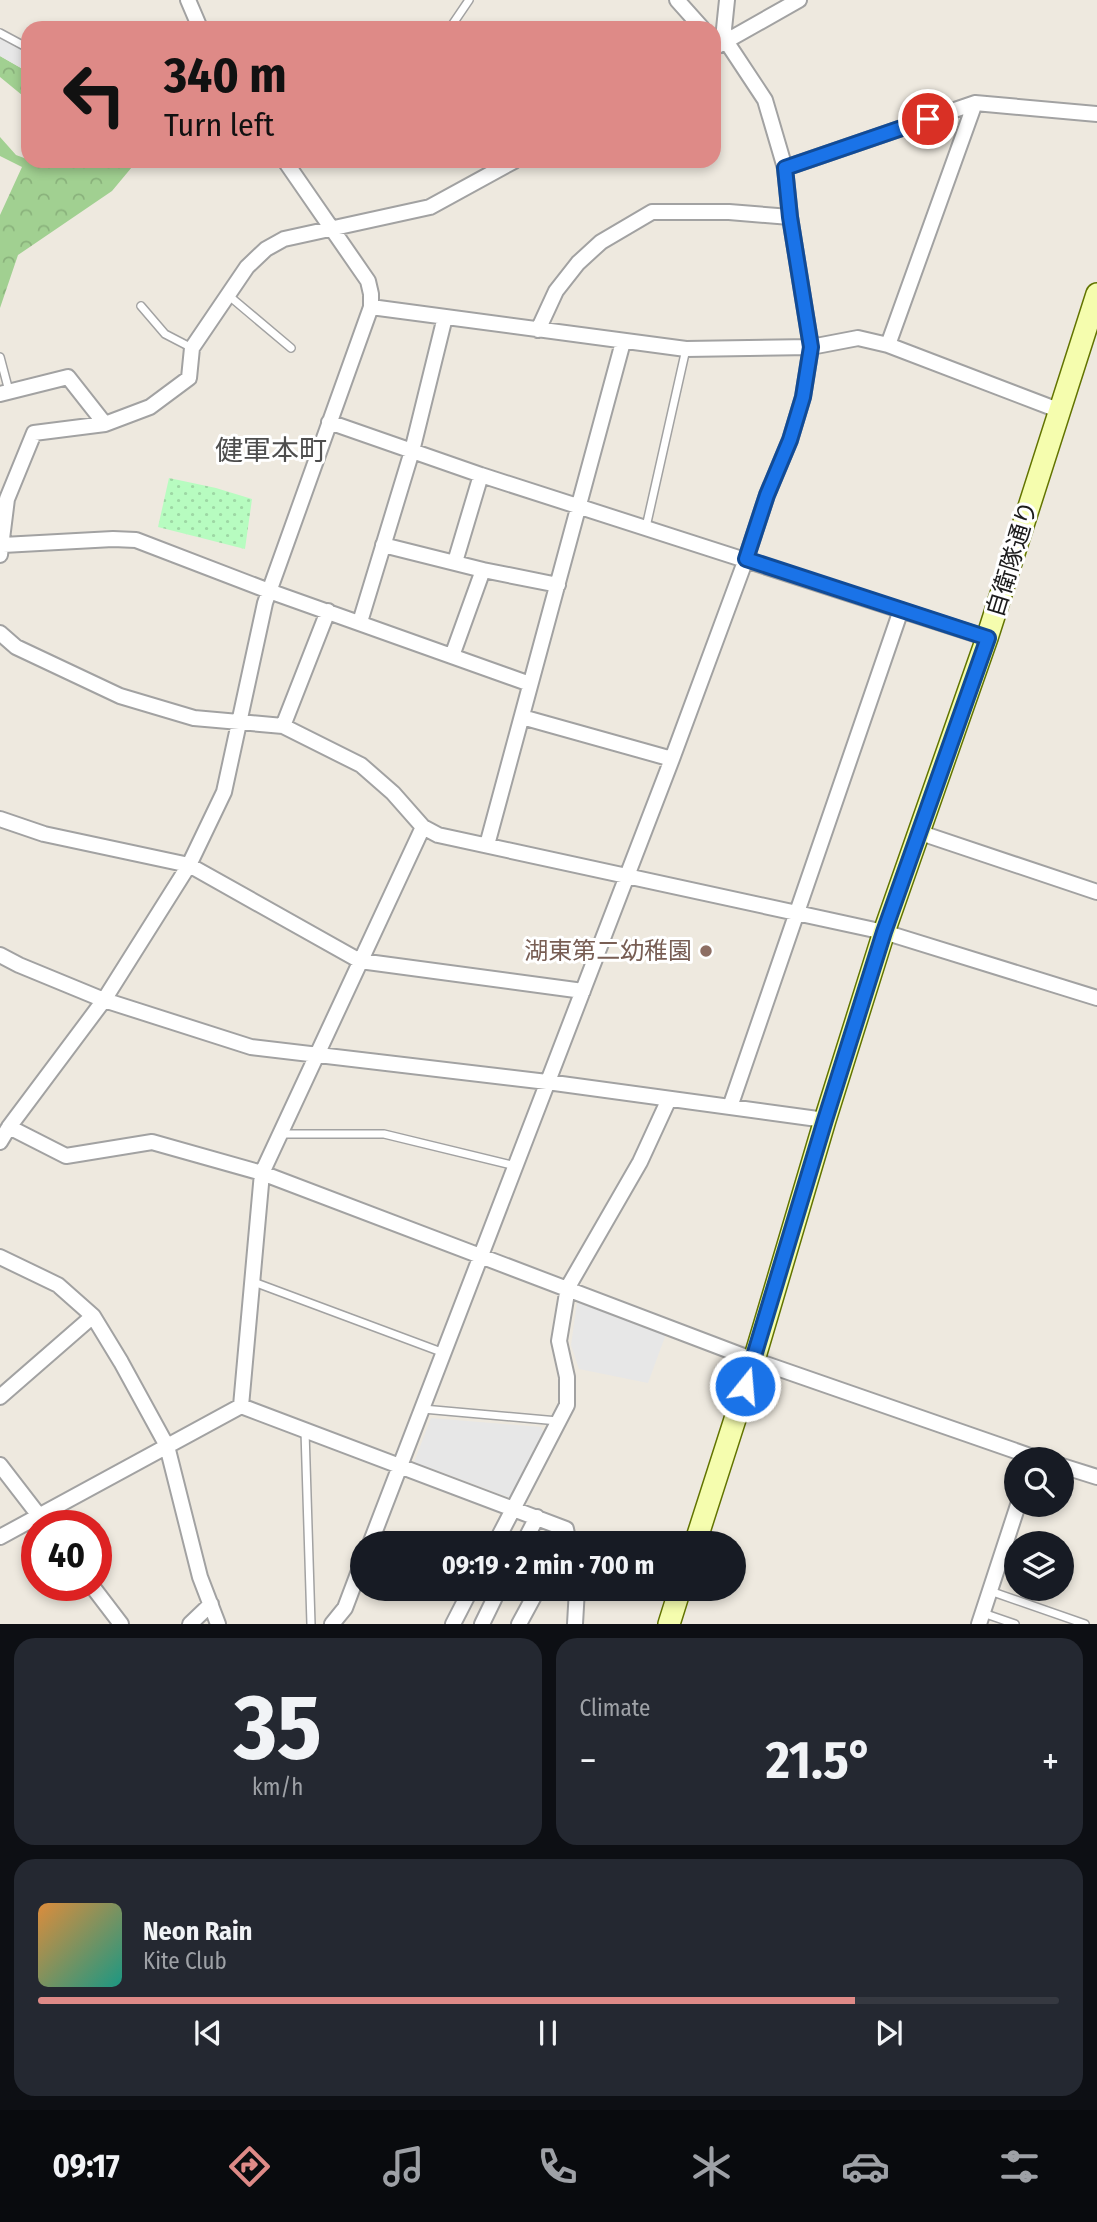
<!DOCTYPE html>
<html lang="en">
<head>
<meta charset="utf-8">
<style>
  :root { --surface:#171b24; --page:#242831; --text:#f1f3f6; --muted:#9ea1a6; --line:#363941; --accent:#de8a87 }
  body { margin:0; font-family:"Fira Sans Condensed","Noto Sans JP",sans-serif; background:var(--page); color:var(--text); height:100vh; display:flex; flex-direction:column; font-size:26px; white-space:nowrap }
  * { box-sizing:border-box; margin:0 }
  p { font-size:23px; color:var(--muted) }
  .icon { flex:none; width:38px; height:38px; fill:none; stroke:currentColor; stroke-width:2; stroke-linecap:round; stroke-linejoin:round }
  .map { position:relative; height:1624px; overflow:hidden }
  .sheet { display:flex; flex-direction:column; gap:14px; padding:14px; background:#0d0f14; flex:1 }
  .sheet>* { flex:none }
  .guide { position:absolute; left:21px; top:21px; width:700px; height:147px; border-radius:21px; box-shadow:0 4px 10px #0003; background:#de8a87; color:#111; overflow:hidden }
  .tools { position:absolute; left:1004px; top:1447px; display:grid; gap:14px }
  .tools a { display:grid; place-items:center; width:70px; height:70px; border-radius:50%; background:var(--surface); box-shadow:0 4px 10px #0003; font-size:35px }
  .speed { position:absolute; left:21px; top:1510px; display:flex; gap:14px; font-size:35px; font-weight:700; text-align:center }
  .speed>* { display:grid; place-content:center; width:91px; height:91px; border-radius:50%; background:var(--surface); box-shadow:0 4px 10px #0003; line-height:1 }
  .speed .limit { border:10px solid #d22; background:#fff; color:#111 }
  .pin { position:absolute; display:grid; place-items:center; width:60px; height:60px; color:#fff; margin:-30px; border:4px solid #fff; border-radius:50%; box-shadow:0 2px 7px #0007 }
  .me { position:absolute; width:77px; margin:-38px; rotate:17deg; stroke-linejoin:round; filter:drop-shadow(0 0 5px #0008) }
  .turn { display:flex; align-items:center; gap:24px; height:147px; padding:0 28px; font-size:32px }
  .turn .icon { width:91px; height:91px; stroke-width:2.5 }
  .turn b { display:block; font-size:49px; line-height:60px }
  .big { font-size:52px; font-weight:700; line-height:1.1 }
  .sheet .card { flex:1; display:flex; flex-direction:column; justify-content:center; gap:10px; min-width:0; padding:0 24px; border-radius:21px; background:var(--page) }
  .sheet .dial { align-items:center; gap:0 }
  .dial b { font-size:91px; line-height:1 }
  .song { display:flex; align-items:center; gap:21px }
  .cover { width:84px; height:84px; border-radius:10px; background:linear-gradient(135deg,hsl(30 70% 55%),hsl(170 70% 35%)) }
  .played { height:7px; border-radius:4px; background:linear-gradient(90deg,var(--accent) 80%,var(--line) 80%) }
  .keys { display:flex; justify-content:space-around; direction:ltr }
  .heat { display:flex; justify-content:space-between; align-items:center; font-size:38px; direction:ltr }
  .sheet .tiles { flex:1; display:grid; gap:14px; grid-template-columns:1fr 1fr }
  .card:last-child { grid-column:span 2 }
  .trip { position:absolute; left:350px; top:1531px; width:396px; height:70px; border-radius:35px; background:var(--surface); box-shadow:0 4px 10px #0003; font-weight:700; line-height:70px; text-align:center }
  .menu { display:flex; height:112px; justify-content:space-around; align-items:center; background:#090b0e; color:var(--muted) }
  .menu .icon { width:49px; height:49px }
  .menu .active { color:var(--accent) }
  .menu b { font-size:32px; color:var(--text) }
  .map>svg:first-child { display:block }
  .forest { fill:url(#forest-crowns) }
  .park { fill:url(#park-dots) }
  .parking { fill:#e7e7e7 }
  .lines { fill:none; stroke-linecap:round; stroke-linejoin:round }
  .lane-casing { stroke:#a2a2a2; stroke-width:10 }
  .street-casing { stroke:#a2a2a2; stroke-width:18 }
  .secondary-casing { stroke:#627400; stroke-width:24 }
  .lane { stroke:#fff; stroke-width:7 }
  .street { stroke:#fff; stroke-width:14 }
  .secondary { stroke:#f5fdae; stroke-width:21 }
  .route-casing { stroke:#114b97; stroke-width:18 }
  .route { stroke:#1a73e8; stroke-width:12 }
  .education-dot { fill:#8d6e63; stroke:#fff; stroke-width:2.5 }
  .labels { text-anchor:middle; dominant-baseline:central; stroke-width:6; stroke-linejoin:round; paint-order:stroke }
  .street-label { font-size:24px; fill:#1b1b1b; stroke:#fff }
  .education-label { font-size:24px; fill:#785e54; stroke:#fff; text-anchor:end }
  .quarter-label { font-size:28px; fill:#4e4e4e; stroke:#fff }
</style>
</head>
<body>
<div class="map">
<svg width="1097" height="1624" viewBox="0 0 1097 1624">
  <defs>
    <pattern id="forest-crowns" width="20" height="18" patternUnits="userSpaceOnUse" patternTransform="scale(1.75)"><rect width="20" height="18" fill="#a1d091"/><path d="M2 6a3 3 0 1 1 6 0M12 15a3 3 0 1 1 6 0" fill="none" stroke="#8ab27c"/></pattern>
    <pattern id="park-dots" width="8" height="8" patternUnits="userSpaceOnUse" patternTransform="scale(1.75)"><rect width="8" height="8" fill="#b7fcc0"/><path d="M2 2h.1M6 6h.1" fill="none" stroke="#9dd7a4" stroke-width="1.8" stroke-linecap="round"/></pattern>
  </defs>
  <rect width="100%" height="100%" fill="#eee9df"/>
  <path class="forest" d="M0,56L28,72V100L0,77Z
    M0,137L16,155L35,162L137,161L112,191L18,255L0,308V215L22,167L0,156Z"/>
  <path class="park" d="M169,478L216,488L252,499L245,549L158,527Z"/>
  <path class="parking" d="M0,37L28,53V72L0,56Z
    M577,1302L666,1334L648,1383L579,1369L571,1345Z
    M431,1418L541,1427L544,1433L511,1498L414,1462Z"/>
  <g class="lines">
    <g class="lane-casing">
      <path id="lane" d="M450,28L469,0
        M0,33L28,48
        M228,295L291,348
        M141,306L165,334L192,348
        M0,357L9,391
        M646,527L686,349
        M280,1134H384L516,1166
        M251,1281L444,1353
        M423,1409L558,1421
        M305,1431L311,1624
        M990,1591L1085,1624
        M983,1613L1015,1624"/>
    </g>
    <g class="street-casing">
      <path id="street" d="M188,0L200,28
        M677,0L702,28
        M714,48L799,0
        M785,168L975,103L1097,114
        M371,307L686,349L811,347L858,338L888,345L1058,410
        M538,330L556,291L578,263L601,242L652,212H729L790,217
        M888,345L975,103
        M0,394L68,377L105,424L150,407L189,378L192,348L247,267L266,249L284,239L430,207L514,161
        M329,422L481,475L987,638
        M3,545L113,539L136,540L269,591L530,684
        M383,545L483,570
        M0,555L7,499L34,433L105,424
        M455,562L481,475
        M360,622L412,451L445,317
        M0,633L16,647L120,696L194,718L283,726L361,765L393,793L423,827L438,835L884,932L1097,998
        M452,656L483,570L558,585
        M522,717L672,759
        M283,726L328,611
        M0,819L44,834L189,865L360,961L583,991
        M918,832L1097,892
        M487,845L623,342
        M0,955L19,965L104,1000L251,1047L547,1082L825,1120
        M730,1107L901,610
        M9,1127L66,1156L152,1142L262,1173L754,1360L1033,1457
        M0,1142L9,1127L104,1000L189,865L224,792L265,603L371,307V294L368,281L285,161
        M0,1257L58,1285L93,1316L121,1362L167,1446L200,1577L218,1624
        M0,1397L93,1316
        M241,1406L262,1173L423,827
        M0,1465L47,1526
        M1062,1466L1097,1477
        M0,1537L241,1406L566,1529L569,1544
        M370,1544L672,759L746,559L767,495L790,440L803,397L811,347L790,217L785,168L765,100L726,41L724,29L727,0
        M495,1544L567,1405V1377L559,1341L568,1287L640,1162L669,1099
        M523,1544L537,1517
        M92,1586L121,1624
        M190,1624L211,1604
        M332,1624L345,1608L362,1563
        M453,1624L471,1589
        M482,1624L499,1589
        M519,1624L538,1589
        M575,1624L577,1589
        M979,1624L1018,1505"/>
    </g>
    <g class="secondary-casing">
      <path id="secondary" d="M695,1544L754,1360L825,1120L884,932L987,638L1097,294
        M669,1624L680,1589"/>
    </g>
    <use href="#lane" class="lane"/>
    <use href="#street" class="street"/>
    <use href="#secondary" class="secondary"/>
  </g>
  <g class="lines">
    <g class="route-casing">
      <path id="route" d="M745,1386L825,1120L884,932L988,638L746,559L767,495L790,440L803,397L811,347L790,217L785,168L928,119"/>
    </g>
    <use href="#route" class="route"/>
  </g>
  <circle class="education-dot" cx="706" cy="951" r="7"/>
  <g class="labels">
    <g class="street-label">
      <text transform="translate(1012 559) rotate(-73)">自衛隊通り</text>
    </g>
    <g class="education-label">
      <text x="692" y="951">湖東第二幼稚園</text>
    </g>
    <g class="quarter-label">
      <text x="271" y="450">健軍本町</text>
    </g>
  </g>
</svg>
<div class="tools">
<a><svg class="icon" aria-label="search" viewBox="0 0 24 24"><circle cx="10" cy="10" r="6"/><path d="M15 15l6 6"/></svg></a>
<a><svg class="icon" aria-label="layers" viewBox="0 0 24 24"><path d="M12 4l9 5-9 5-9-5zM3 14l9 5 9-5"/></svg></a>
</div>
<div class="speed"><div class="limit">40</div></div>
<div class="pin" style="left:928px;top:119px;background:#d93025"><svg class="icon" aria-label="arrive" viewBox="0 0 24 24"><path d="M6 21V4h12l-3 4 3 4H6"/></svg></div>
<svg class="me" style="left:745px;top:1386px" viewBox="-20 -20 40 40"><circle r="17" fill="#1a73e8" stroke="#fff" stroke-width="3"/><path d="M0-11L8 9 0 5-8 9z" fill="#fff"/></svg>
<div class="trip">09:19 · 2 min · 700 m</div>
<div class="guide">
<div class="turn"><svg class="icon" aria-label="left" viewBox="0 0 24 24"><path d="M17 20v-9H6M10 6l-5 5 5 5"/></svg><div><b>340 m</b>Turn left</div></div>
</div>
</div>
<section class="sheet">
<div class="tiles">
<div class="card dial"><b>35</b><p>km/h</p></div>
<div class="card"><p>Climate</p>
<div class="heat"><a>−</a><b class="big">21.5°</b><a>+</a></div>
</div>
<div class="card">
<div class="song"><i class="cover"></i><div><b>Neon Rain</b><p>Kite Club</p></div></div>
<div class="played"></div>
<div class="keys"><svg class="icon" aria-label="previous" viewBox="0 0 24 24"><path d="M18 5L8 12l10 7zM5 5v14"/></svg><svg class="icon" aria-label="pause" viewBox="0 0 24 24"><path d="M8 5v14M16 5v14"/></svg><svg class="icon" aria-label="next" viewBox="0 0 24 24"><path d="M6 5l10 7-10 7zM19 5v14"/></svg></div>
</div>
</div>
</section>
<nav class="menu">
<b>09:17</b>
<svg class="icon active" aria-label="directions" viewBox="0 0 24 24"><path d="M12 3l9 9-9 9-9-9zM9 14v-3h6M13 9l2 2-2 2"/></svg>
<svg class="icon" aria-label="music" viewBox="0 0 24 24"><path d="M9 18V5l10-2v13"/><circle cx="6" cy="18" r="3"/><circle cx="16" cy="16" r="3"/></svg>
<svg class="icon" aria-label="phone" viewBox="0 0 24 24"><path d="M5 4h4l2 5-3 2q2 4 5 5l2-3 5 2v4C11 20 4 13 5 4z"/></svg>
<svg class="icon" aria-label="climate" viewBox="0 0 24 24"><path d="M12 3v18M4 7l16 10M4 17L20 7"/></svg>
<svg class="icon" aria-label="car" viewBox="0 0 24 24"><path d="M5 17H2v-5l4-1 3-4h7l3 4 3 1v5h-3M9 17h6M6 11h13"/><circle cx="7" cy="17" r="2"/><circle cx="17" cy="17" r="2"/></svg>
<svg class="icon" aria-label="filters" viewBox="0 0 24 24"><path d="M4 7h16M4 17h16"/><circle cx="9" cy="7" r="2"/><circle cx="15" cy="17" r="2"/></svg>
</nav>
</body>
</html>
